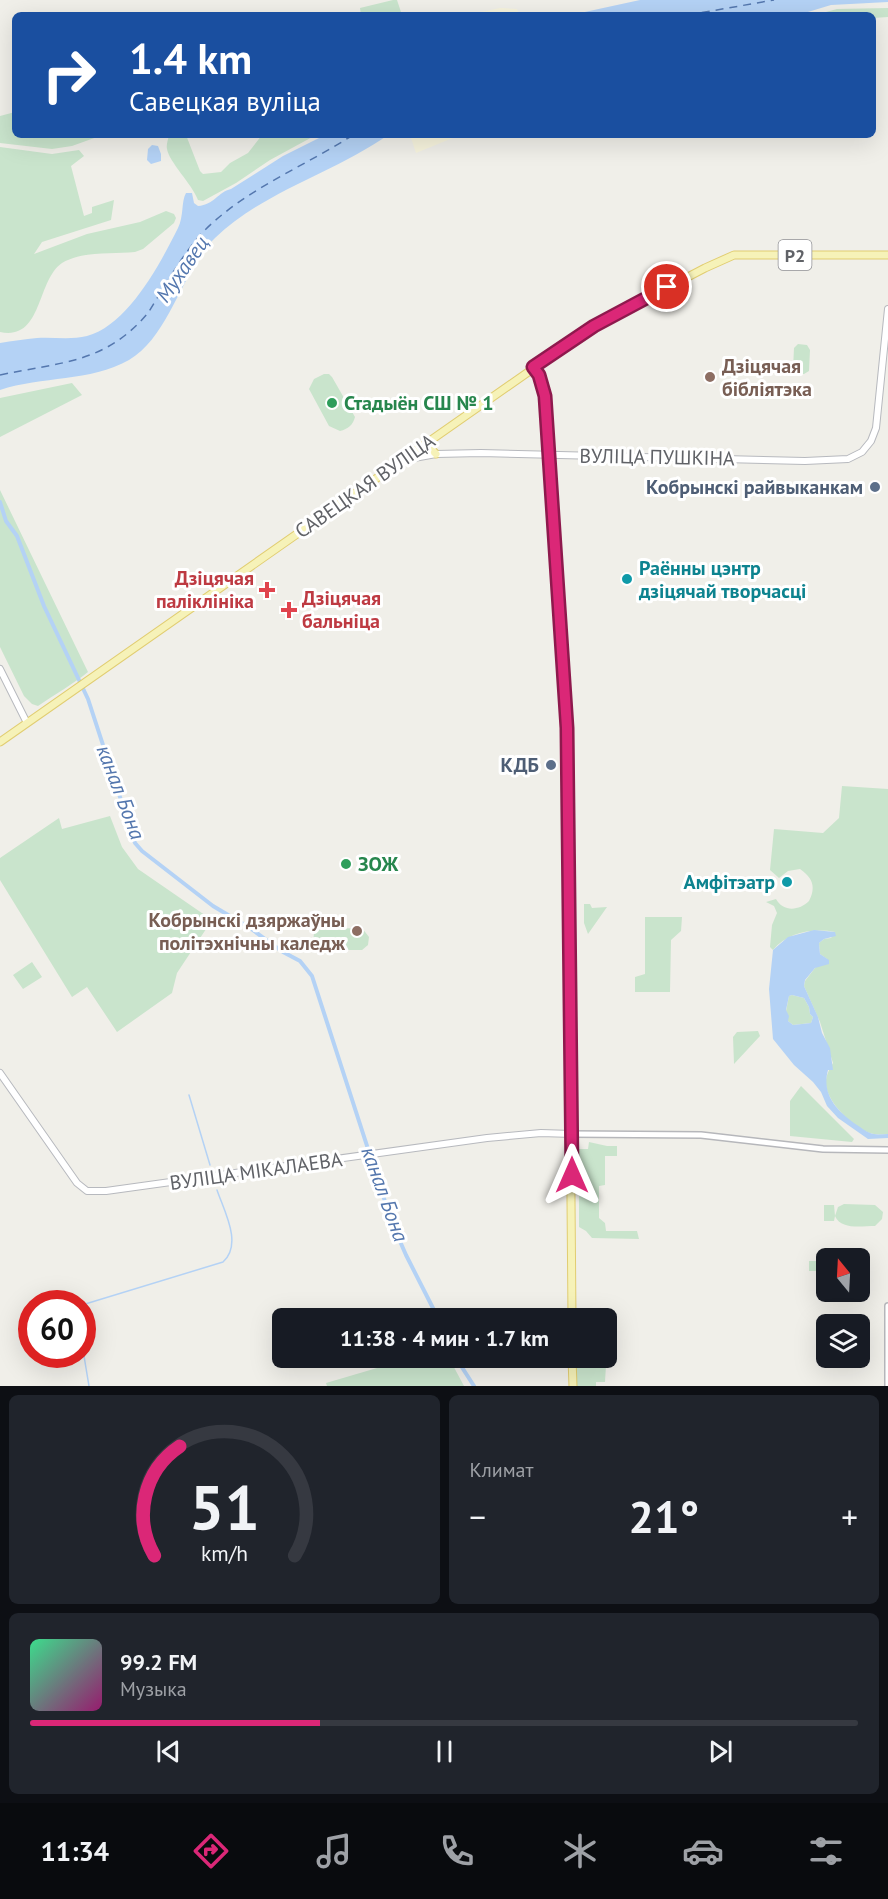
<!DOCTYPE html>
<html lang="ru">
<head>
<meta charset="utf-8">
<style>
  :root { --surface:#171b24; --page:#20242c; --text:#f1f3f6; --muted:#9ea1a6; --line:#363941; --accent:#db2777 }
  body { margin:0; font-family:"PT Sans",sans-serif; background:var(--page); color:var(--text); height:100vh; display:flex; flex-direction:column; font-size:22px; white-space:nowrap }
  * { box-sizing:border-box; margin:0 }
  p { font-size:20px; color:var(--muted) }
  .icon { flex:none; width:33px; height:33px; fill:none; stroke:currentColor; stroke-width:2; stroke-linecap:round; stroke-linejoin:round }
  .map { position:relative; height:1386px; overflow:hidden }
  .details { display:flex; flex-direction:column; gap:9px; padding:9px; background:#0d0f14; flex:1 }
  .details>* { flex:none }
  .guide { position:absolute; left:12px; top:12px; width:864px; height:126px; border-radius:9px; box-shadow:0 6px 24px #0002; background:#1a4fa0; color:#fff; overflow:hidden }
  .needle { width:39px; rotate:342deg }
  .fabs { position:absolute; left:816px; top:1248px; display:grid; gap:12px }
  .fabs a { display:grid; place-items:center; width:54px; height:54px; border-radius:9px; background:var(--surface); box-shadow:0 6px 24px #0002; font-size:30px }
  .speed { position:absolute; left:18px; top:1290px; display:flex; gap:12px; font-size:30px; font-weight:700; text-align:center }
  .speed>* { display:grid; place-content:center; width:78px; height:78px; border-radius:50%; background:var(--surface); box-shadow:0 6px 24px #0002; line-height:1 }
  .speed .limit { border:9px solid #d22; background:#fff; color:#111 }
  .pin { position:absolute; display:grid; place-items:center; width:51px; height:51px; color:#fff; margin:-26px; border:3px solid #fff; border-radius:50%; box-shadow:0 2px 6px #0007 }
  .me { position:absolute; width:66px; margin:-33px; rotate:0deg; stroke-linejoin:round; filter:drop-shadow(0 0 4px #0008) }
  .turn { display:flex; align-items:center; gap:21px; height:126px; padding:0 18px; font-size:27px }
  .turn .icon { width:78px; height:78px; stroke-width:2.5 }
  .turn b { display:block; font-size:42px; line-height:51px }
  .big { font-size:45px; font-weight:700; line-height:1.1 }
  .details .tile { flex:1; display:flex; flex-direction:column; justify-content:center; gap:9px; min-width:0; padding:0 21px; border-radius:9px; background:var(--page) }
  .details .dial { align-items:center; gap:0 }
  .dial svg { height:156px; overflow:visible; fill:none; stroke:var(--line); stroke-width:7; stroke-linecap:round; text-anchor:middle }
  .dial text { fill:var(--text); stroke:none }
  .song { display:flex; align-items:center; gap:18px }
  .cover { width:72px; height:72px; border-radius:9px; background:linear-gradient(135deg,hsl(150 70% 55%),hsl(320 70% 35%)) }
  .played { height:6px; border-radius:3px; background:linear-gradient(90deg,var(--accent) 35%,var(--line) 35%) }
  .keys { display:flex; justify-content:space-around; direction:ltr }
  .heat { display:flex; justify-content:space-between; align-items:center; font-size:33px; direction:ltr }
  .details .tiles { flex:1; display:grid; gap:9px; grid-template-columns:1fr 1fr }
  .tile:last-child { grid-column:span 2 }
  .trip { position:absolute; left:272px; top:1308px; width:345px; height:60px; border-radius:9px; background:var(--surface); box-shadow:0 6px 24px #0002; font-weight:700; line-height:60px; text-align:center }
  .dock { display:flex; height:96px; justify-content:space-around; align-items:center; background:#090b0e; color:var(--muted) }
  .dock .icon { width:42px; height:42px }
  .dock .on { color:var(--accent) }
  .dock b { font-size:27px; color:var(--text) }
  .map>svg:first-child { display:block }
  .green { fill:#c9e4cc }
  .sand { fill:#f7f4dd }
  .water { fill:#b4d2f5; fill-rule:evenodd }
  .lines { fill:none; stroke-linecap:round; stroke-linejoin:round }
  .stream { stroke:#b4d2f5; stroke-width:1.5 }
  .canal { stroke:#b4d2f5; stroke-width:4 }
  .ferry { stroke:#5477ae; stroke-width:1.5; stroke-dasharray:8 6; stroke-linecap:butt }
  .tertiary-casing { stroke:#b6b7bb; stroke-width:8 }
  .secondary-casing { stroke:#b7b9be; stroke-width:8 }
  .primary-casing { stroke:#e1cd71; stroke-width:9 }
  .tertiary { stroke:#fff; stroke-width:5 }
  .secondary { stroke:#fff; stroke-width:6 }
  .primary { stroke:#f6f2b8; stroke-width:7 }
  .route-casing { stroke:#8e194d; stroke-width:15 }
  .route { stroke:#db2777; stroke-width:10 }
  .education-dot { fill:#8d6e63; stroke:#fff; stroke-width:2 }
  .leisure-dot { fill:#2e9e5b; stroke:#fff; stroke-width:2 }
  .service-dot { fill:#5c6f8a; stroke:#fff; stroke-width:2 }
  .culture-dot { fill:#0f9aa8; stroke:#fff; stroke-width:2 }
  .health-dot { fill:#e0444e; stroke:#fff; stroke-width:2 }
  .labels { text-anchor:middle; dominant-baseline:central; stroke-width:6; stroke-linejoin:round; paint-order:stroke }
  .shield { fill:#fff; stroke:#909195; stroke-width:1.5 }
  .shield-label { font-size:18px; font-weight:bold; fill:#606267 }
  .education-label { font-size:20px; font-weight:bold; fill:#785e54; stroke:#fff; text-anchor:start }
  .leisure-label { font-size:20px; font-weight:bold; fill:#27864d; stroke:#fff; text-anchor:start }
  .street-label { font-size:20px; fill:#606267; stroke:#fff }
  .service-label { font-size:20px; font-weight:bold; fill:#4e5e75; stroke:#fff; text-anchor:end }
  .culture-label { font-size:20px; font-weight:bold; fill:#0d838f; stroke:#fff; text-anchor:start }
  .health-label { font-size:20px; font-weight:bold; fill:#be3a42; stroke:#fff; text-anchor:end }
  .water-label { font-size:21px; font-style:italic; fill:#5477ae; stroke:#fff }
</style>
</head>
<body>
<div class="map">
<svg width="888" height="1386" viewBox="0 0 888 1386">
  <rect width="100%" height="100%" fill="#f0efe9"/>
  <path class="green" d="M393,0H397L401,12L396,15H361L360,8Z
    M888,8V17L873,18V15H815L837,9Z
    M15,112V135H96L97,137L72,146L52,149L0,143V116Z
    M169,135H186L200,171L203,174L221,172L230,163L248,153L262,135H316L270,160L236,183L203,201L198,200C192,184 169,162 167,149C166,145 168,140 169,135Z
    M0,147L52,154L79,150L84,156L71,166L84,216L92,213V207L114,200L111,220L42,242L34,254L87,234L140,222L166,211L174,214L176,218L174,223L143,249L135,252C113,254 82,251 62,263C36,281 43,341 0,332Z
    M798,344L807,345L810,350L809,371L804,374H798L793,369L794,348Z
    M324,374H329L332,377L355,417C353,425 348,429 340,431L329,426L309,389L314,379Z
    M72,383L82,395L0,437V398Z
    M651,481L670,482L669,494L650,493Z
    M0,490L88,672C72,685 55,694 38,706L32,704L24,696L0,647Z
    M842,786L888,789V1134C883,1134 879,1135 874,1134C856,1131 828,1104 826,1085C825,1077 829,1070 833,1063L820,1022L804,986L805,981L815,968L827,959L820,954L819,943L824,939L831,938L835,932C813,928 788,932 773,950L770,947L772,925L777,913L774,906L766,902L776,899C783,912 799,911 809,901C816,887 813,878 800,869L788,871L779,878L770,870L774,829L823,833L839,818Z
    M110,816L122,847L138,869L212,920L177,973L172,993L117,1032L87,987L72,997L0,880V858L59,818L62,829Z
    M584,904H590L592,908L607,907L588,934L584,923Z
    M645,917H682L681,931L671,940L670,992H635V977L645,974Z
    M362,928L369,937L368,945L362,950H320L313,943L314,933L319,929Z
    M32,962L42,977L23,989L13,975Z
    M792,995L804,998L809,1007L810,1014L813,1017L811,1023L793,1025L788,1021L786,1011L789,996Z
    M758,1031L760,1036L734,1064L733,1037L737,1032Z
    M801,1086L854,1139L852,1142L790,1136V1101Z
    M589,1142L607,1146H617V1156H605V1185L599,1186V1218L605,1223L606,1231H637L639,1239L592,1238L586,1231L579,1227V1149H588Z
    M844,1204L875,1205L883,1212L882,1219L875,1226C861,1226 841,1230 835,1216L834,1221H824V1205H834L835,1216L838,1207Z
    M820,1254H866L869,1256V1278L860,1279V1258H826V1279L817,1278V1271H809V1261H817V1256Z
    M411,1358H449L464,1386H327L326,1383Z
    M576,1358H597V1365H606L605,1382H596V1386H576Z"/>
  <path class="sand" d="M500,8L517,9L520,15H467Z
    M410,135H460L416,153Z"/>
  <path class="water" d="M640,0H888V2L831,5L798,15H571Z
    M325,135H388C334,173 264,191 215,238C182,270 170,336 129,360C90,382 42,376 0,390V343C12,341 25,339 37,338C54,337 71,340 87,336C128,325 160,264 178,228C184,216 181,202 186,193H192L194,203L198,206C214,205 218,192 231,189L283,156Z
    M152,145L158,146L161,154V161L151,164L147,160L148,149Z
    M814,930L835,932L836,936L824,939L819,943L820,954L829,960V964L815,968L805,980L804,986L818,1017L822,1033L830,1048L833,1070H828C821,1095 838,1112 857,1125C862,1128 867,1133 874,1134C878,1135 883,1134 888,1134V1138L868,1139L838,1118L827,1106L821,1092L813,1082L794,1065L773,1039L769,989L773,950L788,937ZM792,995L804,998L809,1007L810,1014L813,1017L811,1023L793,1025L788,1021L789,1016L786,1010L789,996Z"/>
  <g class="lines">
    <path class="stream" d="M189,1095L210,1165
      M82,1305L223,1262C243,1244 224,1211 217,1190
      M82,1344L89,1386"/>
    <path class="canal" d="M0,502L6,521L17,536L44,606L88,699L135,843L142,851L213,906L250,928L283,952L300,961L312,976L392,1223L406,1255L438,1318
      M456,1358L474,1386"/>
    <path class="ferry" d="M688,15L774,0
      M0,375C60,362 105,364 148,313C165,286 184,251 206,229C248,188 305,166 353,135"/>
    <g class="tertiary-casing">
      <path id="tertiary" d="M572,1134L701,1135L823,1149L888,1150
        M888,1386V1306"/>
    </g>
    <g class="secondary-casing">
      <path id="secondary" d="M403,460L436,454L481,453L805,461L848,459L862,452L871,441L876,428L888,309
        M0,669L27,723
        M0,1073L77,1183L87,1191H106L487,1138L541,1133L572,1134"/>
    </g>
    <g class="primary-casing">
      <path id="primary" d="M533,367L539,375L545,396L567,728L572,1318
        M430,441L431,449L436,454
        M0,742L594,326L705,268L734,255H888
        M572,1358L573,1386"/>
    </g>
    <use href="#tertiary" class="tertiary"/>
    <use href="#secondary" class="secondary"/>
    <use href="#primary" class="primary"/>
  </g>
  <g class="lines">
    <g class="route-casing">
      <path id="route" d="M572,1175L567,728L545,396L539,375L533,367L594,326L667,287"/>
    </g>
    <use href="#route" class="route"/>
  </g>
  <g class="education-dot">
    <circle cx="710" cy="377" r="6"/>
    <circle cx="357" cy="931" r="6"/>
  </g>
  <g class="leisure-dot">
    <circle cx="332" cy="403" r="6"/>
    <circle cx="346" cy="864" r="6"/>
  </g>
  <g class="service-dot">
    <circle cx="875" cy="487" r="6"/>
    <circle cx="551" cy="765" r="6"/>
  </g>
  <g class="culture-dot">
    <circle cx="627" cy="579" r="6"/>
    <circle cx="787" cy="882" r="6"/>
  </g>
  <g class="health-dot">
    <path d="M264 581h6v6h6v6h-6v6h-6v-6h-6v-6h6z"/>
    <path d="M286 601h6v6h6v6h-6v6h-6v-6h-6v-6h6z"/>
  </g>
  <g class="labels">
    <rect class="shield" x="778.5" y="240" width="33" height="30" rx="4.5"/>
    <g class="shield-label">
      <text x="795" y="255">Р2</text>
    </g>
    <g class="education-label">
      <text x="722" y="366">Дзіцячая<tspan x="722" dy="23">бібліятэка</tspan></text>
      <text x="345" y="920" text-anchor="end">Кобрынскі дзяржаўны<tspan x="345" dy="23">політэхнічны каледж</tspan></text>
    </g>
    <g class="leisure-label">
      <text x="344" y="403">Стадыён СШ № 1</text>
      <text x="358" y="864">ЗОЖ</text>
    </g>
    <g class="street-label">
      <text transform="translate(657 457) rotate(1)">ВУЛІЦА ПУШКІНА</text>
      <text transform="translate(365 486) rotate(-35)">САВЕЦКАЯ ВУЛІЦА</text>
      <text transform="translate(256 1171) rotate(-8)">ВУЛІЦА МІКАЛАЕВА</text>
    </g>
    <g class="service-label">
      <text x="863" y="487">Кобрынскі райвыканкам</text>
      <text x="539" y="765">КДБ</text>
    </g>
    <g class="culture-label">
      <text x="639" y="568">Раённы цэнтр<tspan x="639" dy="23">дзіцячай творчасці</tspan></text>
      <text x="775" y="882" text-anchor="end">Амфітэатр</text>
    </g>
    <g class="health-label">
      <text x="254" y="578">Дзіцячая<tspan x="254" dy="23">паліклініка</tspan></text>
      <text x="302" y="598" text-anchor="start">Дзіцячая<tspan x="302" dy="23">бальніца</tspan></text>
    </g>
    <g class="water-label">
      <text transform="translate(182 269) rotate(-55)">Мухавец</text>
      <text transform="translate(121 792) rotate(69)">канал Бона</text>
      <text transform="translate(385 1194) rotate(70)">канал Бона</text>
    </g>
  </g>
</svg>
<div class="fabs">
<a><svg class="needle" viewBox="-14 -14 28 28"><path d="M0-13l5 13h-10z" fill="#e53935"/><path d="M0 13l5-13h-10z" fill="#9ea1a6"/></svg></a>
<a><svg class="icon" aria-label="layers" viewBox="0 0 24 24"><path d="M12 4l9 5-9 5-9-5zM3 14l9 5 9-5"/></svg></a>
</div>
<div class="speed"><div class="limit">60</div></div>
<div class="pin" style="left:667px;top:287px;background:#d93025"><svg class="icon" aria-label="arrive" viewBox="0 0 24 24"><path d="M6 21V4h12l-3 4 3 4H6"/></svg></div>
<svg class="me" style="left:572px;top:1175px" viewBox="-20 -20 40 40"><path d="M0-17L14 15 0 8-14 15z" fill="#db2777" stroke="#fff" stroke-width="4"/></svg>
<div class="trip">11:38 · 4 мин · 1.7 km</div>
<div class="guide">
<div class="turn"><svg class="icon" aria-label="right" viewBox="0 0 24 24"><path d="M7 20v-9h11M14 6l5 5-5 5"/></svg><div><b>1.4 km</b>Савецкая вуліца</div></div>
</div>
</div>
<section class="details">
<div class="tiles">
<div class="tile dial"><svg viewBox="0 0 100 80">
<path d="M14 69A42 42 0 1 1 86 69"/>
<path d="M14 69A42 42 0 0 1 27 13" stroke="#db2777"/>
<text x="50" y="56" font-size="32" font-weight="700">51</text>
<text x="50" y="72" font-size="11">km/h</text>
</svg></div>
<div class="tile"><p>Климат</p>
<div class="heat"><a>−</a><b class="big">21°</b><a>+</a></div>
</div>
<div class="tile">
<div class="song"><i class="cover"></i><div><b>99.2 FM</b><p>Музыка</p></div></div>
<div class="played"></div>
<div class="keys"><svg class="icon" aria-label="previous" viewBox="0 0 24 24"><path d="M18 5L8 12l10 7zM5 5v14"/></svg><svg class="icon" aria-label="pause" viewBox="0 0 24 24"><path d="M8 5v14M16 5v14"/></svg><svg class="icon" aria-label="next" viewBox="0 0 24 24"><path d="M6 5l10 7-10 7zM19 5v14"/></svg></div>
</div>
</div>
</section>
<nav class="dock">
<b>11:34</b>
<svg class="icon on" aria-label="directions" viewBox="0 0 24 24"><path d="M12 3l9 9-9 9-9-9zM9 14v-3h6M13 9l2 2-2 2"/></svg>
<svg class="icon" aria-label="music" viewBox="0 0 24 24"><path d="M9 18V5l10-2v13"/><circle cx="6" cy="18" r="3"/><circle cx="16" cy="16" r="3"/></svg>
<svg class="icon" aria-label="phone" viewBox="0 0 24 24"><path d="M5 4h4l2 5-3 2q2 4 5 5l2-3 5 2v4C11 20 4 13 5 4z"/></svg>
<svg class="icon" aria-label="climate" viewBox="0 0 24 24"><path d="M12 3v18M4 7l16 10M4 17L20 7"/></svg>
<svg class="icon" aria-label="car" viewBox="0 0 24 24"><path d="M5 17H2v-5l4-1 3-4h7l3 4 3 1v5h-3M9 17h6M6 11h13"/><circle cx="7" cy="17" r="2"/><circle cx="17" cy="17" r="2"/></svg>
<svg class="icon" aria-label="filters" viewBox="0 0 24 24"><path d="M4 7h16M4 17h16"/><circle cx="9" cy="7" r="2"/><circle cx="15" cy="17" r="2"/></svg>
</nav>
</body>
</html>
